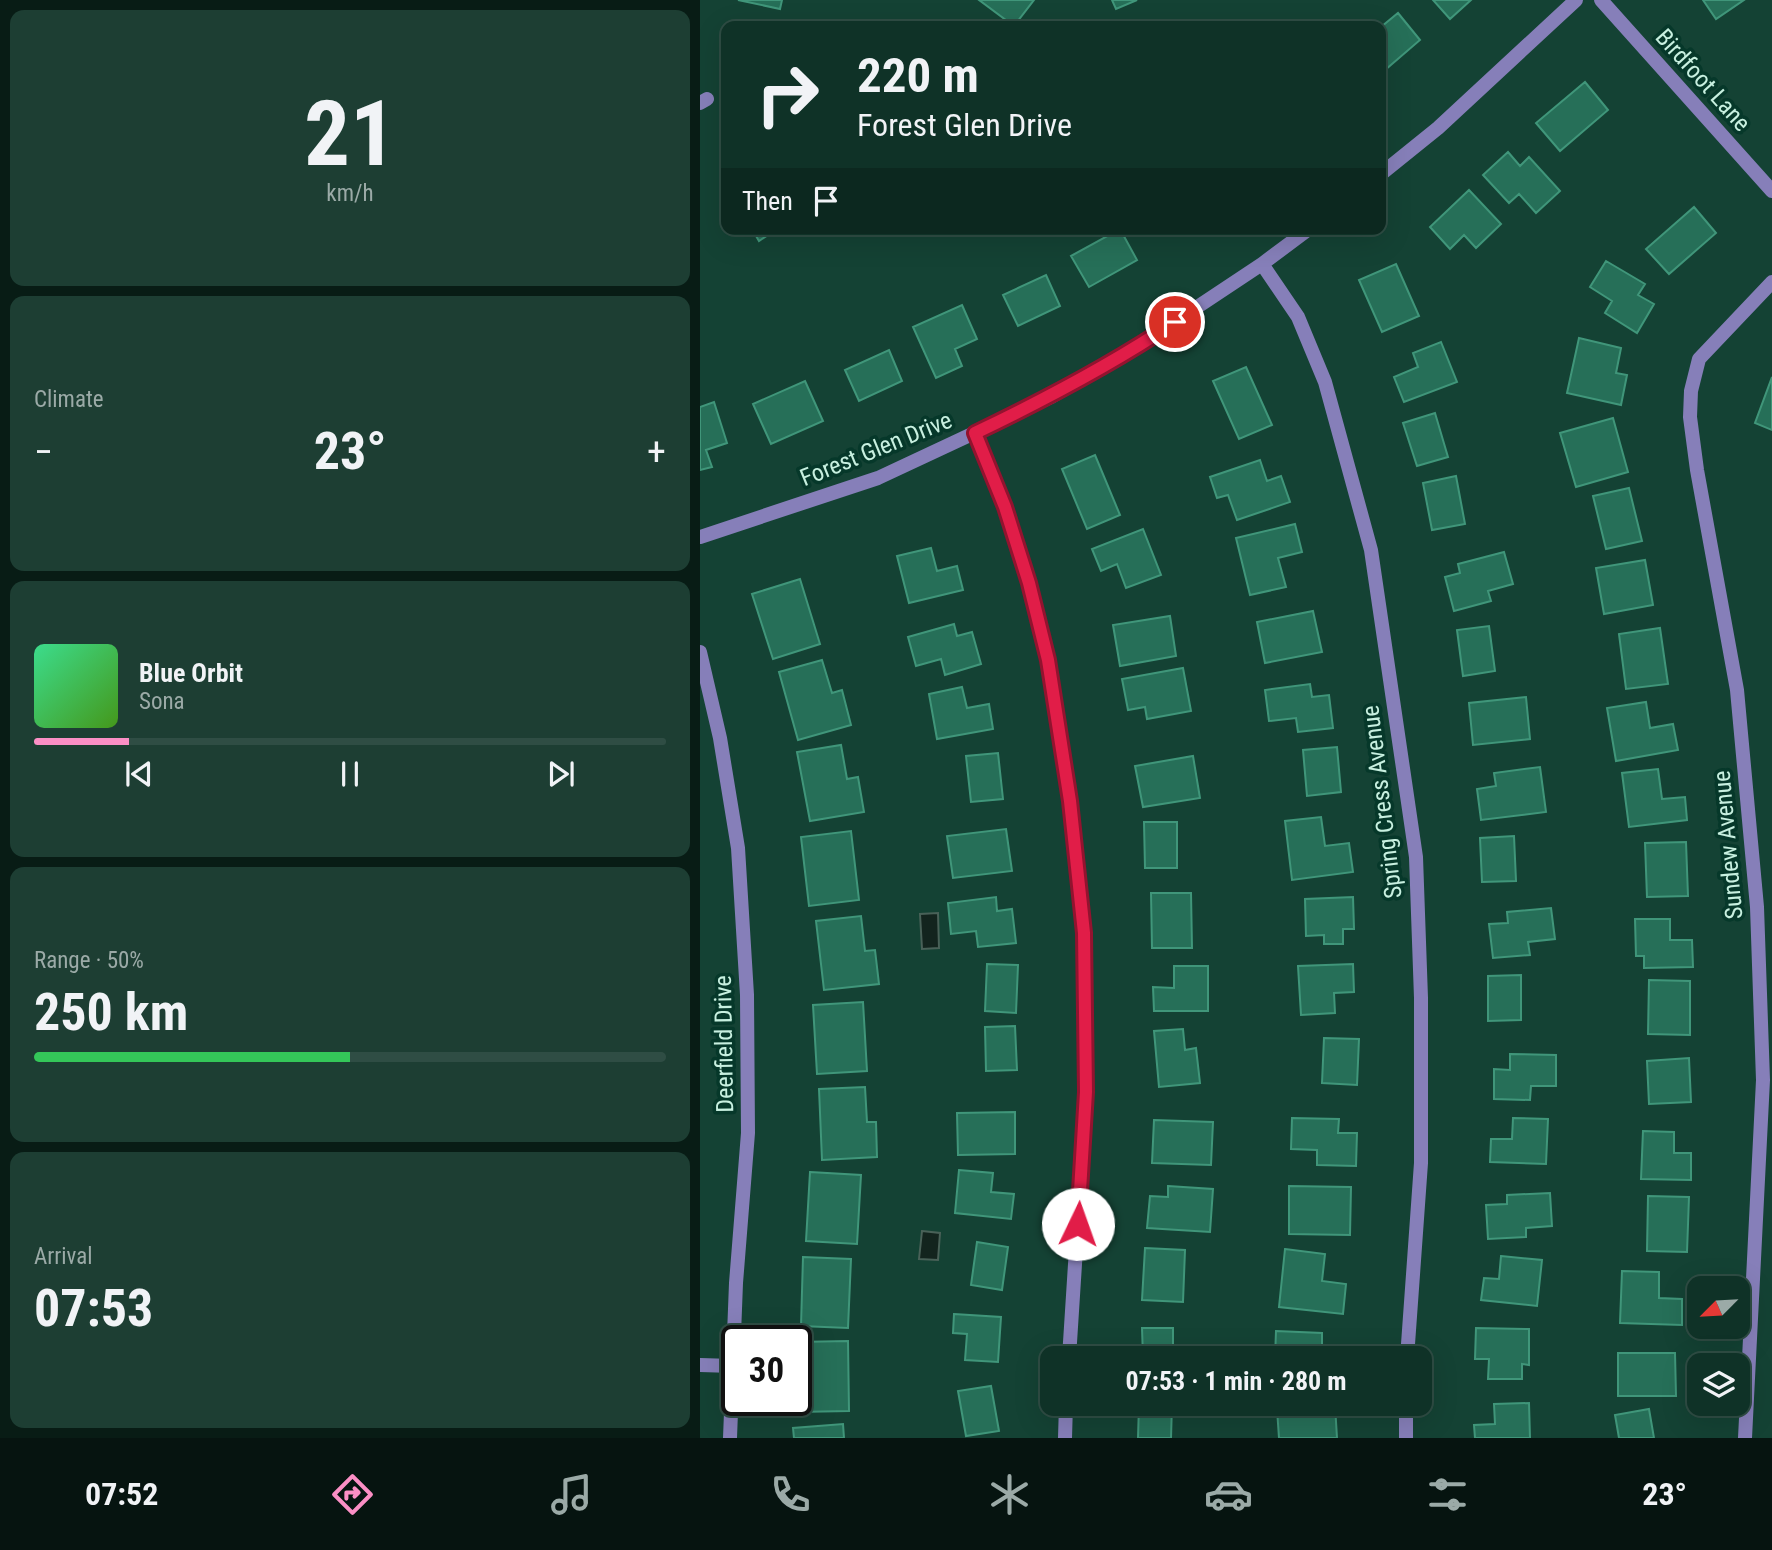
<!DOCTYPE html>
<html lang="en">
<head>
<meta charset="utf-8">
<style>
  :root { --surface:#0f3227; --page:#1d3e33; --text:#f1f3f6; --muted:#9baaa7; --line:#2f4d44; --accent:#fb8fc5 }
  body { margin:0; font-family:"Roboto Condensed",sans-serif; background:var(--page); color:var(--text); height:100vh; display:flex; flex-direction:column; font-size:26px; white-space:nowrap }
  * { box-sizing:border-box; margin:0 }
  p { font-size:23px; color:var(--muted) }
  .icon { flex:none; width:38px; height:38px; fill:none; stroke:currentColor; stroke-width:2; stroke-linecap:round; stroke-linejoin:round }
  .map { position:relative; flex:1; overflow:hidden }
  .drawer { display:flex; flex-direction:column; gap:10px; padding:10px; background:#081c15; width:700px }
  .drawer>* { flex:none }
  .guide { position:absolute; left:21px; top:21px; width:665px; height:214px; border-radius:14px; box-shadow:0 7px 28px #0002,0 0 0 2px var(--line); background:#0f3227; color:var(--text); overflow:hidden }
  .needle { width:46px; rotate:246deg }
  .controls { position:absolute; left:987px; top:1276px; display:grid; gap:14px }
  .controls a { display:grid; place-items:center; width:63px; height:63px; border-radius:14px; background:var(--surface); box-shadow:0 7px 28px #0002,0 0 0 2px var(--line); font-size:35px }
  .speed { position:absolute; left:21px; top:1325px; display:flex; gap:14px; font-size:35px; font-weight:700; text-align:center }
  .speed>* { display:grid; place-content:center; width:91px; height:91px; border-radius:50%; background:var(--surface); box-shadow:0 7px 28px #0002,0 0 0 2px var(--line); line-height:1 }
  .speed .limit { border:4px solid #111; border-radius:10px; background:#fff; color:#111 }
  .pin { position:absolute; display:grid; place-items:center; width:60px; height:60px; color:#fff; margin:-30px; border:4px solid #fff; border-radius:50%; box-shadow:0 2px 7px #0007 }
  .me { position:absolute; width:77px; margin:-38px; rotate:3deg; stroke-linejoin:round; filter:drop-shadow(0 0 5px #0008) }
  .turn { display:flex; align-items:center; gap:24px; height:147px; padding:0 21px; font-size:32px }
  .turn .icon { width:91px; height:91px; stroke-width:2.5 }
  .turn b { display:block; font-size:49px; line-height:60px }
  .then { display:flex; align-items:center; height:66px; padding:0 21px; background:#0003; gap:14px; font-size:26px }
  .big { font-size:52px; font-weight:700; line-height:1.1 }
  .drawer .tile { flex:1; display:flex; flex-direction:column; justify-content:center; gap:10px; min-width:0; padding:0 24px; border-radius:14px; background:var(--page) }
  .drawer .dial { align-items:center; gap:0 }
  .dial b { font-size:91px; line-height:1 }
  .song { display:flex; align-items:center; gap:21px }
  .cover { width:84px; height:84px; border-radius:10px; background:linear-gradient(135deg,hsl(150 70% 55%),hsl(100 70% 35%)) }
  .played { height:7px; border-radius:4px; background:linear-gradient(90deg,var(--accent) 15%,var(--line) 15%) }
  .keys { display:flex; justify-content:space-around; direction:ltr }
  .heat { display:flex; justify-content:space-between; align-items:center; font-size:38px; direction:ltr }
  .charge { height:10px; border-radius:5px; background:linear-gradient(90deg,#34c759 50%,var(--line) 0) }
  .trip { position:absolute; left:340px; top:1346px; width:392px; height:70px; border-radius:14px; background:var(--surface); box-shadow:0 7px 28px #0002,0 0 0 2px var(--line); font-weight:700; line-height:70px; text-align:center }
  .menu { display:flex; height:112px; justify-content:space-around; align-items:center; background:#061410; color:var(--muted) }
  .menu .icon { width:49px; height:49px }
  .menu .selected { color:var(--accent) }
  .menu b { font-size:32px; color:var(--text) }
  main { display:flex; flex:1; min-height:0 }
  .map>svg:first-child { display:block }
  .water { fill:#13241e; stroke:#496158; stroke-width:2 }
  .building { fill:#266f58; stroke:#40967a; stroke-width:2 }
  .lines { fill:none; stroke-linecap:round; stroke-linejoin:round }
  .minor { stroke:#867fb9; stroke-width:14 }
  .route-casing { stroke:#92132f; stroke-width:18 }
  .route { stroke:#e11d48; stroke-width:12 }
  .labels { text-anchor:middle; dominant-baseline:central; stroke-width:7; stroke-linejoin:round; paint-order:stroke }
  .street-label { font-size:24px; fill:#c8f0e0; stroke:#06382a }
</style>
</head>
<body>
<main>
<section class="drawer">
<div class="tile dial"><b>21</b><p>km/h</p></div>
<div class="tile"><p>Climate</p>
<div class="heat"><a>−</a><b class="big">23°</b><a>+</a></div>
</div>
<div class="tile">
<div class="song"><i class="cover"></i><div><b>Blue Orbit</b><p>Sona</p></div></div>
<div class="played"></div>
<div class="keys"><svg class="icon" aria-label="previous" viewBox="0 0 24 24"><path d="M18 5L8 12l10 7zM5 5v14"/></svg><svg class="icon" aria-label="pause" viewBox="0 0 24 24"><path d="M8 5v14M16 5v14"/></svg><svg class="icon" aria-label="next" viewBox="0 0 24 24"><path d="M6 5l10 7-10 7zM19 5v14"/></svg></div>
</div>
<div class="tile"><p>Range · 50%</p><b class="big">250 km</b><div class="charge"></div></div>
<div class="tile"><p>Arrival</p><b class="big">07:53</b></div>
</section>
<div class="map">
<svg width="1072" height="1438" viewBox="0 0 1072 1438">
  <rect width="100%" height="100%" fill="#144234"/>
  <path class="water" d="M238,913L239,948L222,949L220,914Z
    M222,1231L240,1233L238,1260L219,1259Z"/>
  <path class="building" d="M38,0H82L80,9Z
    M279,0H334L314,26Z
    M412,0H437L416,9Z
    M733,0H771L750,19Z
    M1003,0H1044L1016,19Z
    M698,13L720,40L685,70L681,65V27Z
    M885,82L908,110L860,151L836,123Z
    M808,152L820,166L829,157L860,191L836,213L819,194L809,203L783,175Z
    M769,190L801,224L776,248L764,235L750,249L730,227Z
    M994,207L1016,233L969,274L946,249Z
    M52,229H77L59,241Z
    M420,229L437,260L389,287L371,256Z
    M906,261L945,284L938,295L954,304L937,333L905,313L912,301L890,287Z
    M696,264L719,316L682,332L659,280Z
    M346,275L360,306L318,326L303,295Z
    M262,305L277,339L255,349L262,366L236,378L213,327Z
    M879,338L921,348L916,373L927,375L921,405L867,393Z
    M741,342L757,382L704,402L694,377L718,367L713,353Z
    M189,350L202,381L159,401L145,370Z
    M546,367L572,425L539,439L513,381Z
    M1072,377V430L1055,423Z
    M105,381L123,421L71,444L53,404Z
    M14,402L27,443L6,450L12,467L0,470V407Z
    M735,413L748,457L717,466L703,423Z
    M913,418L928,472L876,487L860,433Z
    M395,455L420,515L387,529L362,469Z
    M560,460L567,481L581,476L590,502L537,520L528,495L517,498L510,477Z
    M756,476L765,524L732,530L723,483Z
    M929,488L942,541L906,549L893,496Z
    M595,524L602,552L578,558L586,587L550,595L536,538Z
    M443,529L461,575L426,588L417,564L401,571L392,549Z
    M231,548L237,571L257,566L263,590L209,603L197,556Z
    M804,552L813,584L788,591L791,601L754,611L745,577L760,573L758,564Z
    M945,560L953,605L904,614L896,568Z
    M100,579L120,644L73,659L52,594Z
    M613,611L622,652L565,663L557,622Z
    M470,616L476,656L420,666L413,625Z
    M254,624L257,636L272,632L281,664L245,675L241,659L216,666L208,637Z
    M789,626L795,671L763,676L757,630Z
    M960,628L968,684L926,689L919,634Z
    M122,660L132,693L142,690L151,725L98,740L79,672Z
    M483,668L491,711L447,719L445,707L428,710L422,679Z
    M610,684L612,697L629,695L633,728L598,732L596,718L569,721L565,690Z
    M262,687L267,708L289,704L293,729L237,739L229,694Z
    M826,697L830,739L773,745L769,703Z
    M946,702L950,728L973,724L978,750L916,761L907,708Z
    M141,745L147,779L158,777L164,812L110,821L97,752Z
    M637,747L641,792L607,796L603,750Z
    M298,753L303,799L271,802L266,756Z
    M493,756L500,798L443,807L435,766Z
    M840,767L846,812L781,820L777,789L796,786L794,773Z
    M958,769L962,799L985,797L987,820L929,827L922,773Z
    M621,817L625,846L649,843L653,872L592,880L585,821Z
    M444,822H477V868H445Z
    M306,829L312,871L253,878L247,836Z
    M151,831L159,900L109,906L101,837Z
    M814,836L816,881L782,882L780,838Z
    M986,842L988,896L947,897L945,843Z
    M451,893H491L492,948H452Z
    M296,897L297,911L312,909L316,943L278,947L276,931L251,934L248,903Z
    M653,897L654,929H643V944H624V935L606,936L605,899Z
    M851,908L855,939L828,942L830,955L793,958L789,924L808,923L807,912Z
    M161,916L165,951L175,950L179,984L124,990L116,921Z
    M935,919H970V940H992L993,967L944,968V956H936Z
    M287,964L318,965L316,1013L285,1011Z
    M653,964L654,992L634,993L635,1013L601,1015L598,966Z
    M474,966H508V1011H454L453,987L474,988Z
    M821,975V1020L788,1021V976Z
    M949,980L990,981V1035L948,1034Z
    M163,1002L167,1071L117,1074L113,1005Z
    M315,1026L317,1070L286,1071L285,1027Z
    M483,1029L485,1050L496,1048L500,1083L459,1087L454,1031Z
    M624,1038L659,1039L657,1085L622,1083Z
    M810,1054L856,1055V1086H831L830,1100L794,1099V1069L810,1070Z
    M989,1058L991,1102L949,1104L947,1061Z
    M165,1087L167,1122H176L177,1157L122,1160L119,1089Z
    M315,1112V1154L258,1155L257,1113Z
    M592,1118L639,1119L638,1133H657L656,1166L617,1165V1150L591,1149Z
    M813,1118L848,1119L846,1164L790,1162L791,1139H812Z
    M454,1120L513,1122L511,1165L452,1163Z
    M943,1131L974,1132V1153H991V1180L941,1179Z
    M259,1170L293,1173L291,1192L314,1194L311,1219L255,1213Z
    M110,1172L161,1175L157,1244L106,1241Z
    M468,1186L513,1189L510,1232L447,1228L450,1196L468,1197Z
    M589,1186L651,1187L650,1235L589,1234Z
    M850,1193L852,1226L826,1228V1237L788,1239L786,1205L807,1204V1195Z
    M948,1196L989,1197L987,1252L947,1251Z
    M277,1242L308,1247L302,1290L271,1285Z
    M445,1248L485,1250L483,1302L442,1300Z
    M585,1249L625,1254L622,1281L646,1284L643,1314L579,1307Z
    M801,1256L842,1260L837,1306L781,1300L784,1278L799,1279Z
    M103,1257L151,1259L148,1328L101,1326Z
    M922,1271L959,1272V1298L982,1299V1325L920,1323Z
    M254,1314L301,1317L298,1362L265,1360L267,1334L253,1333Z
    M442,1328H473V1358H443Z
    M776,1328L829,1329V1365L822,1364V1379H788L789,1359H775Z
    M576,1331L622,1333V1346H640V1358H575Z
    M148,1341L149,1411L97,1412L96,1342Z
    M918,1353H975L976,1396H918Z
    M291,1386L299,1431L266,1436L258,1391Z
    M829,1403L830,1438H775L774,1425L795,1424L794,1404Z
    M439,1404H472L471,1438H438Z
    M635,1405L637,1438H579L577,1409Z
    M949,1409L954,1438H919L915,1415Z
    M143,1424L144,1438H94L93,1428Z"/>
  <g class="lines">
    <path class="minor" d="M901,0L1072,191
      M0,103L7,99
      M681,174L738,128L876,0
      M562,264L598,317L625,382L671,550L716,857L721,998V1163L707,1358
      M275,433L305,507L329,583L348,660L370,801L384,933L386,1092L369,1358
      M0,537L178,478L351,397L431,351L562,264L609,229
      M0,652L20,738L38,848L47,995L48,1133L36,1283L30,1438
      M0,1365L33,1366
      M706,1404V1438
      M365,1438L366,1404
      M1045,1438L1063,1080L1057,907L1037,690L997,470L990,417L991,391L999,359L1072,282"/>
  </g>
  <g class="lines">
    <g class="route-casing">
      <path id="route" d="M378,1224L386,1092L384,933L370,801L348,660L329,583L305,507L275,433C344,400 411,365 475,322"/>
    </g>
    <use href="#route" class="route"/>
  </g>
  <g class="labels">
    <g class="street-label">
      <text transform="translate(1003 80) rotate(48)">Birdfoot Lane</text>
      <text transform="translate(176 449) rotate(-22)">Forest Glen Drive</text>
      <text transform="translate(682 802) rotate(-97)">Spring Cress Avenue</text>
      <text transform="translate(1028 845) rotate(-95)">Sundew Avenue</text>
      <text transform="translate(24 1044) rotate(-91)">Deerfield Drive</text>
    </g>
  </g>
</svg>
<div class="controls">
<a><svg class="needle" viewBox="-14 -14 28 28"><path d="M0-13l5 13h-10z" fill="#e53935"/><path d="M0 13l5-13h-10z" fill="#9baaa7"/></svg></a>
<a><svg class="icon" aria-label="layers" viewBox="0 0 24 24"><path d="M12 4l9 5-9 5-9-5zM3 14l9 5 9-5"/></svg></a>
</div>
<div class="speed"><div class="limit">30</div></div>
<div class="pin" style="left:475px;top:322px;background:#d93025"><svg class="icon" aria-label="arrive" viewBox="0 0 24 24"><path d="M6 21V4h12l-3 4 3 4H6"/></svg></div>
<svg class="me" style="left:378px;top:1224px" viewBox="-20 -20 40 40"><circle r="19" fill="#fff"/><path d="M0-13L10 11 0 6-10 11z" fill="#e11d48"/></svg>
<div class="trip">07:53 · 1 min · 280 m</div>
<div class="guide">
<div class="turn"><svg class="icon" aria-label="right" viewBox="0 0 24 24"><path d="M7 20v-9h11M14 6l5 5-5 5"/></svg><div><b>220 m</b>Forest Glen Drive</div></div>
<div class="then">Then<svg class="icon" aria-label="arrive" viewBox="0 0 24 24"><path d="M6 21V4h12l-3 4 3 4H6"/></svg></div>
</div>
</div>
</main>
<nav class="menu">
<b>07:52</b>
<svg class="icon selected" aria-label="directions" viewBox="0 0 24 24"><path d="M12 3l9 9-9 9-9-9zM9 14v-3h6M13 9l2 2-2 2"/></svg>
<svg class="icon" aria-label="music" viewBox="0 0 24 24"><path d="M9 18V5l10-2v13"/><circle cx="6" cy="18" r="3"/><circle cx="16" cy="16" r="3"/></svg>
<svg class="icon" aria-label="phone" viewBox="0 0 24 24"><path d="M5 4h4l2 5-3 2q2 4 5 5l2-3 5 2v4C11 20 4 13 5 4z"/></svg>
<svg class="icon" aria-label="climate" viewBox="0 0 24 24"><path d="M12 3v18M4 7l16 10M4 17L20 7"/></svg>
<svg class="icon" aria-label="car" viewBox="0 0 24 24"><path d="M5 17H2v-5l4-1 3-4h7l3 4 3 1v5h-3M9 17h6M6 11h13"/><circle cx="7" cy="17" r="2"/><circle cx="17" cy="17" r="2"/></svg>
<svg class="icon" aria-label="filters" viewBox="0 0 24 24"><path d="M4 7h16M4 17h16"/><circle cx="9" cy="7" r="2"/><circle cx="15" cy="17" r="2"/></svg>
<b>23°</b>
</nav>
</body>
</html>
